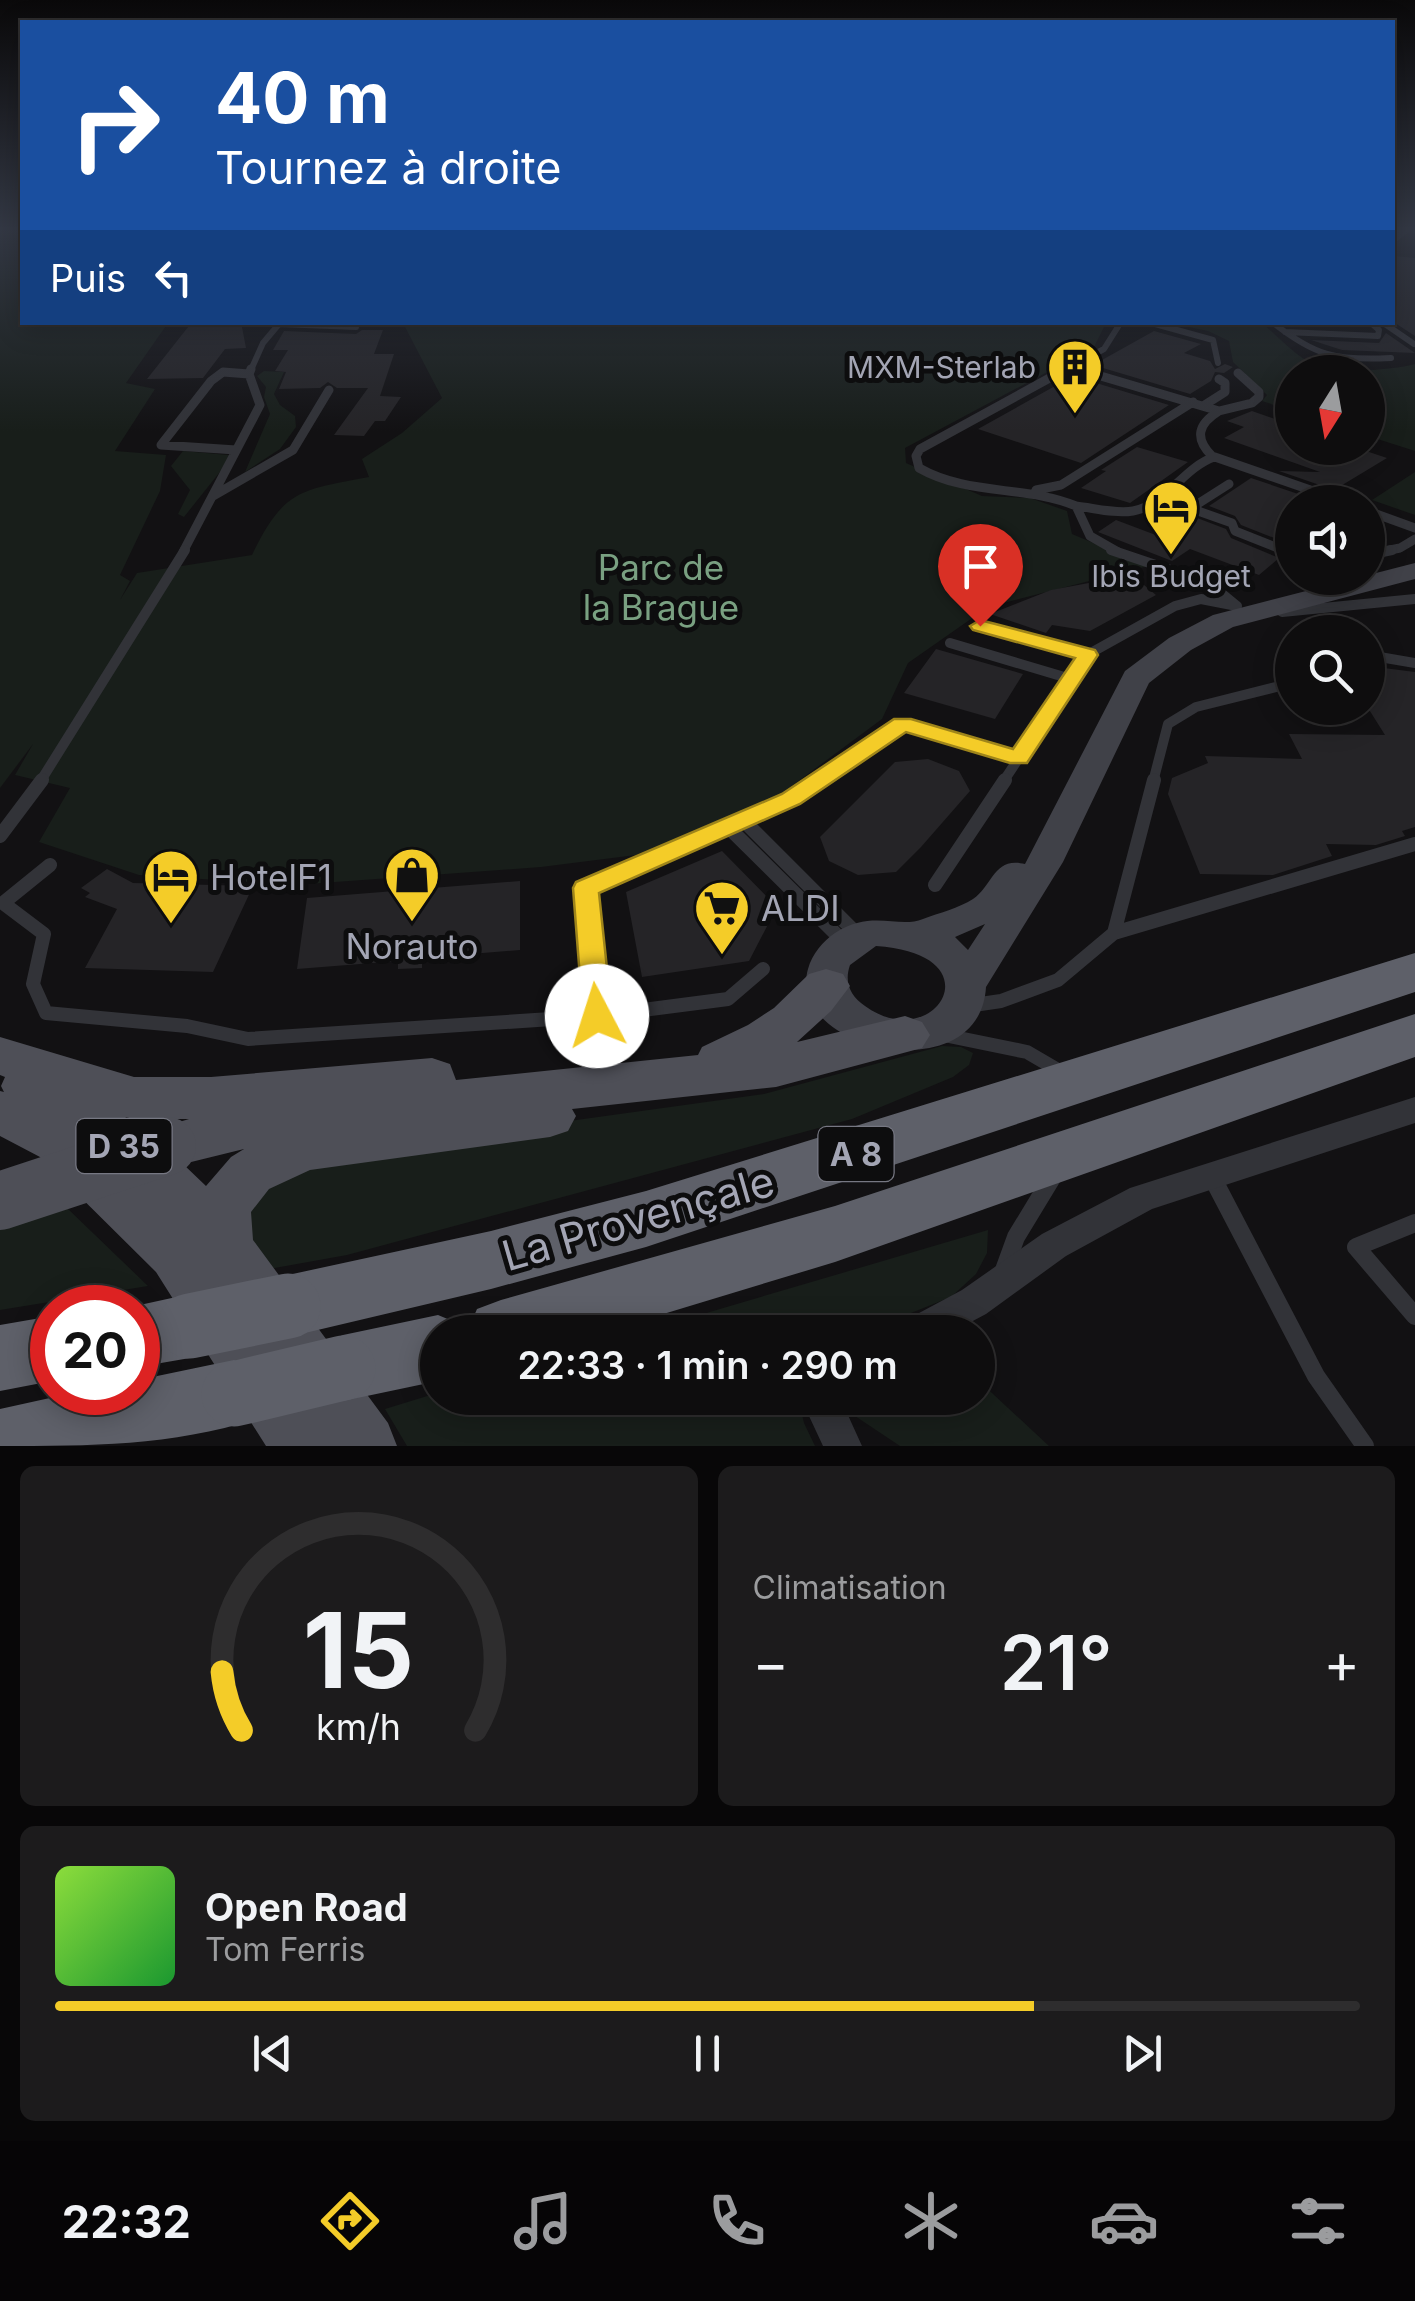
<!DOCTYPE html>
<html lang="fr">
<head>
<meta charset="utf-8">
<style>
  :root { --surface:#0e0d0e; --page:#1c1b1c; --text:#f1f3f6; --muted:#9b9c9e; --line:#2e2d2e; --accent:#f4cc28 }
  body { margin:0; font-family:Inter,sans-serif; background:var(--page); color:var(--text); height:100vh; display:flex; flex-direction:column; font-size:38px; white-space:nowrap }
  * { box-sizing:border-box; margin:0 }
  p { font-size:32px; color:var(--muted) }
  .icon { flex:none; width:55px; height:55px; fill:none; stroke:currentColor; stroke-width:2; stroke-linecap:round; stroke-linejoin:round }
  .map { position:relative; height:1446px; overflow:hidden }
  .sheet { display:flex; flex-direction:column; gap:20px; padding:20px; background:#080708; flex:1 }
  .sheet>* { flex:none }
  .guide { position:absolute; left:20px; top:20px; width:1375px; height:305px; border-radius:0px; box-shadow:0 5px 25px #0003,0 0 0 2px var(--line); background:#1a4fa0; color:#fff; overflow:hidden }
  .needle { width:65px; rotate:191deg }
  .controls { position:absolute; left:1275px; top:355px; display:grid; gap:20px }
  .controls a { display:grid; place-items:center; width:110px; height:110px; border-radius:50%; background:var(--surface); box-shadow:0 5px 25px #0003,0 0 0 2px var(--line); font-size:50px }
  .speed { position:absolute; left:30px; top:1285px; display:flex; gap:20px; font-size:50px; font-weight:700; text-align:center }
  .speed>* { display:grid; place-content:center; width:130px; height:130px; border-radius:50%; background:var(--surface); box-shadow:0 5px 25px #0003,0 0 0 2px var(--line); line-height:1 }
  .speed .limit { border:15px solid #d22; background:#fff; color:#111 }
  .pin { position:absolute; display:grid; place-items:center; width:85px; height:85px; color:#fff; margin:-102px -42px; border-radius:50% 50% 50% 0; rotate:-45deg; box-shadow:0 0 10px #0007 }
  .pin .icon { rotate:45deg }
  .me { position:absolute; width:110px; margin:-55px; rotate:355deg; stroke-linejoin:round; filter:drop-shadow(0 0 8px #0008) }
  .turn { display:flex; align-items:center; gap:35px; height:210px; padding:0 30px; font-size:45px }
  .turn .icon { width:130px; height:130px; stroke-width:2.5 }
  .turn b { display:block; font-size:70px; line-height:85px }
  .then { display:flex; align-items:center; height:95px; padding:0 30px; background:#0003; gap:20px; font-size:38px }
  .big { font-size:75px; font-weight:600; line-height:1.1 }
  .sheet .tile { flex:1; display:flex; flex-direction:column; justify-content:center; gap:15px; min-width:0; padding:0 35px; border-radius:15px; background:var(--page) }
  .sheet .dial { align-items:center; gap:0 }
  .dial svg { height:260px; overflow:visible; fill:none; stroke:var(--line); stroke-width:7; stroke-linecap:round; text-anchor:middle }
  .dial text { fill:var(--text); stroke:none }
  .song { display:flex; align-items:center; gap:30px }
  .cover { width:120px; height:120px; border-radius:15px; background:linear-gradient(135deg,hsl(90 70% 55%),hsl(130 70% 35%)) }
  .played { height:10px; border-radius:5px; background:linear-gradient(90deg,var(--accent) 75%,var(--line) 75%) }
  .keys { display:flex; justify-content:space-around; direction:ltr }
  .heat { display:flex; justify-content:space-between; align-items:center; font-size:55px; direction:ltr }
  .sheet .tiles { flex:1; display:grid; gap:20px; grid-template-columns:1fr 1fr }
  .tile:last-child { grid-column:span 2 }
  .trip { position:absolute; left:420px; top:1315px; width:575px; height:100px; border-radius:50px; background:var(--surface); box-shadow:0 5px 25px #0003,0 0 0 2px var(--line); font-weight:600; line-height:100px; text-align:center }
  .tabs { display:flex; height:160px; justify-content:space-around; align-items:center; background:#060506; color:var(--muted) }
  .tabs .icon { width:70px; height:70px }
  .tabs .on { color:var(--accent) }
  .tabs b { font-size:45px; color:var(--text) }
  .map>svg:first-child { display:block }
  .green { fill:#181e1a }
  .building { fill:#252427 }
  .lines { fill:none; stroke-linecap:round; stroke-linejoin:round }
  .lane-far4 { stroke:#323338; stroke-width:6 }
  .lane-far3 { stroke:#323338; stroke-width:9 }
  .lane-far2 { stroke:#323338; stroke-width:10 }
  .lane-far1 { stroke:#323338; stroke-width:14 }
  .lane { stroke:#323338; stroke-width:18 }
  .street { fill:#323338; fill-rule:evenodd }
  .secondary { fill:#404148; fill-rule:evenodd }
  .primary { fill:#4e4f57; fill-rule:evenodd }
  .highway { fill:#5e6069; fill-rule:evenodd }
  .primary-bridge { stroke:#4e4f57; stroke-width:58 }
  .highway-bridge { stroke:#5e6069; stroke-width:65 }
  .route { fill:#f4cc28; stroke:#9f851a; stroke-width:2.5 }
  .labels { text-anchor:middle; dominant-baseline:central; stroke-width:10; stroke-linejoin:round; paint-order:stroke }
  .far-poi-label { font-size:30px; fill:#a3a5b4; stroke:#0d0d0e; text-anchor:end }
  .shield { fill:#0d0d0e; stroke:#767782; stroke-width:2.5 }
  .shield-label { font-size:32px; font-weight:bold; fill:#a3a5b4 }
  .park-label { font-size:35px; fill:#79a081; stroke:#0d0d0e }
  .poi-label { font-size:35px; fill:#a3a5b4; stroke:#0d0d0e; text-anchor:start }
  .near-street-label { font-size:42px; fill:#a3a5b4; stroke:#0d0d0e }
</style>
</head>
<body>
<div class="map">
<svg width="1415" height="1446" viewBox="0 0 1415 1446">
  <rect width="100%" height="100%" fill="#121113"/>
  <path class="green" d="M13,228H22V322L168,323L126,383L155,389L115,451L166,455L160,491L120,575L130,581L120,600L137,573L252,555C284,488 302,490 369,477L362,459L402,433L442,398L404,325L397,323H1106L1094,347L905,448L906,463L982,496L1030,498L1067,511L1072,534L1148,566L988,607L908,663L882,719L781,794L636,855L541,867L294,885L139,875L39,842L70,788L15,775L33,744L0,788V233Z
    M1169,323H1262C1275,334 1289,349 1304,359C1329,375 1388,371 1415,364V451L1368,436V372H1292V411L1262,401L1267,395L1233,362L1229,341L1208,331Z
    M264,371L284,372L274,394L280,405L295,416L296,427L280,449L245,472L270,414L264,397L266,387L257,376Z
    M183,451L229,455L223,468L184,517L178,514L190,490L171,466Z
    M1415,472V515L1372,500Z
    M942,1046L961,1047L973,1053L969,1065L953,1077L852,1119L347,1255L258,1271L236,1213L275,1174L432,1140L764,1094Z
    M67,1208L148,1286L0,1310V1228Z
    M988,1230L987,1253L976,1274L951,1297L866,1331L642,1332Z
    M978,1380L1049,1446H900L852,1414L862,1398H978Z
    M437,1393L438,1398H798L804,1423L815,1446H407L385,1409Z"/>
  <path class="building" d="M1394,256L1415,258V336L1392,321L1397,315Z
    M192,322H241L246,348L225,349L203,378L147,379Z
    M362,330H383L374,354H394L380,396L401,397L385,421H375L364,436L334,435L368,388H337L328,382L320,388L279,389L286,372L275,371L288,350H273L284,331L356,334Z
    M1154,331L1201,344L1184,353L1210,361L1215,369L1225,364L1233,367L1224,373L1215,372L1211,381L1190,394L1093,365Z
    M1386,333L1415,353L1342,350L1311,340L1379,343Z
    M1073,376L1169,405L1081,463L978,429Z
    M1252,411L1292,425V448H1357L1387,458L1334,490L1279,471L1320,472L1224,438L1244,427L1227,421Z
    M1137,447L1188,462L1130,503L1081,488L1106,471L1101,470Z
    M1251,478L1316,500L1292,502V545L1241,525L1235,516L1209,506Z
    M1192,516L1226,529L1231,538L1279,558L1259,575L1190,549L1172,561L1098,532L1116,520L1161,537Z
    M1132,575L1156,595L1090,631L1052,625L1046,633L990,614L1051,590Z
    M936,649L1023,674L995,719L904,693Z
    M1368,666L1415,672V827L1402,831L1405,836L1376,845L1326,844L1332,856L1273,875L1200,874L1168,794L1172,778L1208,763L1205,756L1302,759L1289,734L1385,735L1368,708Z
    M928,759L959,771L970,791L921,847L896,872L858,875L829,861L820,837L895,762Z
    M722,851L777,907L749,961L642,977L626,892Z
    M107,869L133,883L253,886L213,972L85,968L117,909L85,897L90,893L81,888Z
    M520,881V950L422,958V968L398,969V961L297,969L307,898Z"/>
  <g class="lines">
    <path class="lane-far4" d="M1148,322L1213,340L1218,363
      M1272,322C1315,356 1336,361 1391,358
      M1382,322L1414,344
      M1285,332L1378,336L1379,330L1370,322
      M250,372L263,343L279,324L356,327
      M1061,372L1070,367
      M1086,372L1070,367L1104,349L1121,322"/>
    <path class="lane-far3" d="M1066,369L920,449L916,456L919,468C968,496 1025,485 1076,506L1090,536L1118,552
      M1077,369L1219,411C1198,424 1194,438 1212,456L1345,502
      M1203,406L1225,392V383L1219,379
      M1219,411L1252,403L1259,397V392L1238,373
      M236,450L161,445L211,381L223,372L249,374
      M1229,484L1196,505L1198,511L1232,523L1235,531L1288,552
      M1036,490L1061,485L1193,402
      M213,496L293,450L329,390
      M1076,506C1094,508 1115,514 1133,511C1166,505 1183,468 1214,457
      M1368,511L1415,528
      M183,552L260,405L249,374L251,369
      M1380,552L1400,548L1415,539"/>
    <path class="lane-far2" d="M1111,550L1209,583L1237,606
      M1282,550L1292,554
      M1368,555L1392,550
      M1282,612L1415,599
      M980,626L1087,655
      M950,643L1071,679
      M1368,655L1415,663
      M40,782L185,550
      M816,782L902,724L1019,758
      M1003,782L1087,655L1175,606L1201,599L1237,606
      M1153,782L1168,724L1196,707L1292,683"/>
    <path class="lane-far1" d="M744,821L859,936
      M727,826L845,943
      M0,836L42,780
      M50,865L3,903L44,934L33,984L46,1013L187,1026L248,1039L597,1016L586,888L791,799L820,780
      M935,885L1005,780
      M1114,933L1415,844
      M967,1006L1001,1001L1058,980L1114,933L1154,780
      M597,1016L728,999L763,969
      M944,1035L1027,1052L1063,1073"/>
    <path class="lane" d="M1211,1175L1316,1376L1365,1446
      M1415,1223L1356,1247L1415,1316
      M1004,1270L1016,1237L1053,1176"/>
    <path class="street" d="M1401,228H1414L1392,245V236Z
      M1415,1097V1123L1152,1209L1066,1256L986,1314L952,1332H901L906,1320L962,1290L1042,1234L1130,1188Z
      M807,1398H845L847,1413L862,1446H823L809,1416Z"/>
    <path class="secondary" d="M1415,563V579L1233,627L1191,650L1149,683L1063,862L986,987C980,1093 785,1050 808,969C812,954 823,941 835,933C872,909 898,929 923,919C939,913 959,908 973,899C993,885 994,856 1025,864L1125,671L1169,638L1213,615ZM985,924L968,950L955,937ZM876,946C999,954 934,1056 865,1006C850,996 844,982 850,965Z"/>
    <path class="primary" d="M826,969L843,974L850,986L831,1011L797,1042L905,1016L922,1022L930,1035L922,1048L776,1087L572,1109L576,1116L568,1131L550,1137L310,1170L269,1189L251,1212L253,1240L388,1423L397,1446H266L156,1272L40,1157L0,1136V1091L4,1092L1,1086L5,1077L0,1075V1037L134,1077H211L432,1058L450,1064L456,1080L698,1055L702,1047L748,1025L774,1008L809,974ZM125,1117L134,1119H189L147,1132ZM244,1149L231,1157L206,1186L183,1164Z"/>
    <path class="highway" d="M1415,953V992L646,1247L491,1289L288,1337L264,1328L255,1306L264,1284L288,1275L491,1231L646,1191Z
      M1415,1014V1057L835,1262L604,1332H467L477,1309L501,1300L835,1206Z
      M190,1294L214,1304L224,1326L214,1348L190,1358L138,1367V1308H126Z
      M438,1315L462,1325L466,1332H438V1381L343,1401L318,1392L308,1368L318,1344L343,1335Z
      M52,1316V1381L0,1391V1325Z
      M234,1360L259,1370L269,1394L259,1418C174,1446 90,1446 0,1446V1409L77,1392H138V1380Z"/>
    <path class="primary-bridge" d="M0,1201L167,1146"/>
    <path class="highway-bridge" d="M190,1326L288,1306
      M234,1394L343,1368"/>
  </g>
  <linearGradient id="sky" x2="0" y2="1"><stop stop-color="#0a090a"/><stop offset="0.53" stop-color="#333844"/><stop offset="1" stop-color="#333844" stop-opacity="0"/></linearGradient>
  <rect width="1415" height="431" fill="url(#sky)"/>
  <path class="route" d="M980,620L1095,650L1098,655L1027,763H1010L906,732L800,804L599,893L612,1016L608,1023L597,1027L587,1023L583,1016L573,888L576,882L782,794L894,719H911L1013,749L1075,658L973,630L970,626Z"/>
  <defs>
    <g id="building-pin" transform="scale(2.875)"><path d="M0 17L-7.5 6A9.5 9.5 0 1 1 7.5 6Z" fill="#f4cc28" stroke="#0d0d0e"/><path d="M-4-6H4V6H1V3H-1V6H-4ZM-2.5-4.3h1.7v1.8h-1.7ZM.8-4.3h1.7v1.8H.8ZM-2.5-1h1.7V.8h-1.7ZM.8-1h1.7V.8H.8Z" fill="#111"/></g>
    <g id="hotel-pin" transform="scale(2.875)"><path d="M0 17L-7.5 6A9.5 9.5 0 1 1 7.5 6Z" fill="#f4cc28" stroke="#0d0d0e"/><path d="M-6-4.5h1.5V1H6V5H4.5V3h-9V5H-6ZM-4 0a1.8 1.8 0 1 1 3.6 0ZM.5 0V-2.5h3Q6-2.5 6 0Z" fill="#111"/></g>
    <g id="shop-pin" transform="scale(2.875)"><path d="M0 17L-7.5 6A9.5 9.5 0 1 1 7.5 6Z" fill="#f4cc28" stroke="#0d0d0e"/><path d="M-5-2.5h2.3a2.7 3.5 0 0 1 5.4 0H5L5.5 6h-11ZM-1.5-2.5h3a1.5 2.3 0 0 0-3 0Z" fill="#111"/></g>
    <g id="supermarket-pin" transform="scale(2.875)"><path d="M0 17L-7.5 6A9.5 9.5 0 1 1 7.5 6Z" fill="#f4cc28" stroke="#0d0d0e"/><path d="M-6-5.5h2.5l.6 2H6L4.5 2H-2.5L-4.4-4H-6ZM-1.5 3.2a1.3 1.3 0 1 0 .1 0ZM3 3.2a1.3 1.3 0 1 0 .1 0Z" fill="#111"/></g>
  </defs>
  <g fill-rule="evenodd">
    <use href="#building-pin" x="1075" y="367"/>
    <use href="#hotel-pin" x="1171" y="508"/>
    <use href="#shop-pin" x="412" y="875"/>
    <use href="#hotel-pin" x="171" y="877"/>
    <use href="#supermarket-pin" x="722" y="908"/>
  </g>
  <g class="labels">
    <g class="far-poi-label">
      <text x="1036" y="367">MXM-Sterlab</text>
      <text x="1171" y="576" text-anchor="middle">Ibis Budget</text>
    </g>
    <g class="shield">
      <rect x="76.5" y="1119" width="95" height="54" rx="8"/>
      <rect x="818.5" y="1127" width="75" height="54" rx="8"/>
    </g>
    <g class="shield-label">
      <text x="124" y="1146">D 35</text>
      <text x="856" y="1154">A 8</text>
    </g>
    <g class="park-label">
      <text x="661" y="567">Parc de<tspan x="661" dy="40">la Brague</tspan></text>
    </g>
    <g class="poi-label">
      <text x="210" y="877">HotelF1</text>
      <text x="761" y="908">ALDI</text>
      <text x="412" y="946" text-anchor="middle">Norauto</text>
    </g>
    <g class="near-street-label">
      <text transform="translate(638 1218) rotate(-16)">La Provençale</text>
    </g>
  </g>
</svg>
<div class="controls">
<a><svg class="needle" viewBox="-14 -14 28 28"><path d="M0-13l5 13h-10z" fill="#e53935"/><path d="M0 13l5-13h-10z" fill="#9b9c9e"/></svg></a>
<a><svg class="icon" aria-label="sound" viewBox="0 0 24 24"><path d="M4 9h4l5-4v14l-5-4H4zM17 9q2 3 0 6"/></svg></a>
<a><svg class="icon" aria-label="search" viewBox="0 0 24 24"><circle cx="10" cy="10" r="6"/><path d="M15 15l6 6"/></svg></a>
</div>
<div class="speed"><div class="limit">20</div></div>
<div class="pin" style="left:980px;top:626px;background:#d93025"><svg class="icon" aria-label="arrive" viewBox="0 0 24 24"><path d="M6 21V4h12l-3 4 3 4H6"/></svg></div>
<svg class="me" style="left:597px;top:1016px" viewBox="-20 -20 40 40"><circle r="19" fill="#fff"/><path d="M0-13L10 11 0 6-10 11z" fill="#f4cc28"/></svg>
<div class="trip">22:33 · 1 min · 290 m</div>
<div class="guide">
<div class="turn"><svg class="icon" aria-label="right" viewBox="0 0 24 24"><path d="M7 20v-9h11M14 6l5 5-5 5"/></svg><div><b>40 m</b>Tournez à droite</div></div>
<div class="then">Puis<svg class="icon" aria-label="left" viewBox="0 0 24 24"><path d="M17 20v-9H6M10 6l-5 5 5 5"/></svg></div>
</div>
</div>
<section class="sheet">
<div class="tiles">
<div class="tile dial"><svg viewBox="0 0 100 80">
<path d="M14 69A42 42 0 1 1 86 69"/>
<path d="M14 69A42 42 0 0 1 8 51" stroke="#f4cc28"/>
<text x="50" y="56" font-size="32" font-weight="700">15</text>
<text x="50" y="72" font-size="11">km/h</text>
</svg></div>
<div class="tile"><p>Climatisation</p>
<div class="heat"><a>−</a><b class="big">21°</b><a>+</a></div>
</div>
<div class="tile">
<div class="song"><i class="cover"></i><div><b>Open Road</b><p>Tom Ferris</p></div></div>
<div class="played"></div>
<div class="keys"><svg class="icon" aria-label="previous" viewBox="0 0 24 24"><path d="M18 5L8 12l10 7zM5 5v14"/></svg><svg class="icon" aria-label="pause" viewBox="0 0 24 24"><path d="M8 5v14M16 5v14"/></svg><svg class="icon" aria-label="next" viewBox="0 0 24 24"><path d="M6 5l10 7-10 7zM19 5v14"/></svg></div>
</div>
</div>
</section>
<nav class="tabs">
<b>22:32</b>
<svg class="icon on" aria-label="directions" viewBox="0 0 24 24"><path d="M12 3l9 9-9 9-9-9zM9 14v-3h6M13 9l2 2-2 2"/></svg>
<svg class="icon" aria-label="music" viewBox="0 0 24 24"><path d="M9 18V5l10-2v13"/><circle cx="6" cy="18" r="3"/><circle cx="16" cy="16" r="3"/></svg>
<svg class="icon" aria-label="phone" viewBox="0 0 24 24"><path d="M5 4h4l2 5-3 2q2 4 5 5l2-3 5 2v4C11 20 4 13 5 4z"/></svg>
<svg class="icon" aria-label="climate" viewBox="0 0 24 24"><path d="M12 3v18M4 7l16 10M4 17L20 7"/></svg>
<svg class="icon" aria-label="car" viewBox="0 0 24 24"><path d="M5 17H2v-5l4-1 3-4h7l3 4 3 1v5h-3M9 17h6M6 11h13"/><circle cx="7" cy="17" r="2"/><circle cx="17" cy="17" r="2"/></svg>
<svg class="icon" aria-label="filters" viewBox="0 0 24 24"><path d="M4 7h16M4 17h16"/><circle cx="9" cy="7" r="2"/><circle cx="15" cy="17" r="2"/></svg>
</nav>
</body>
</html>
